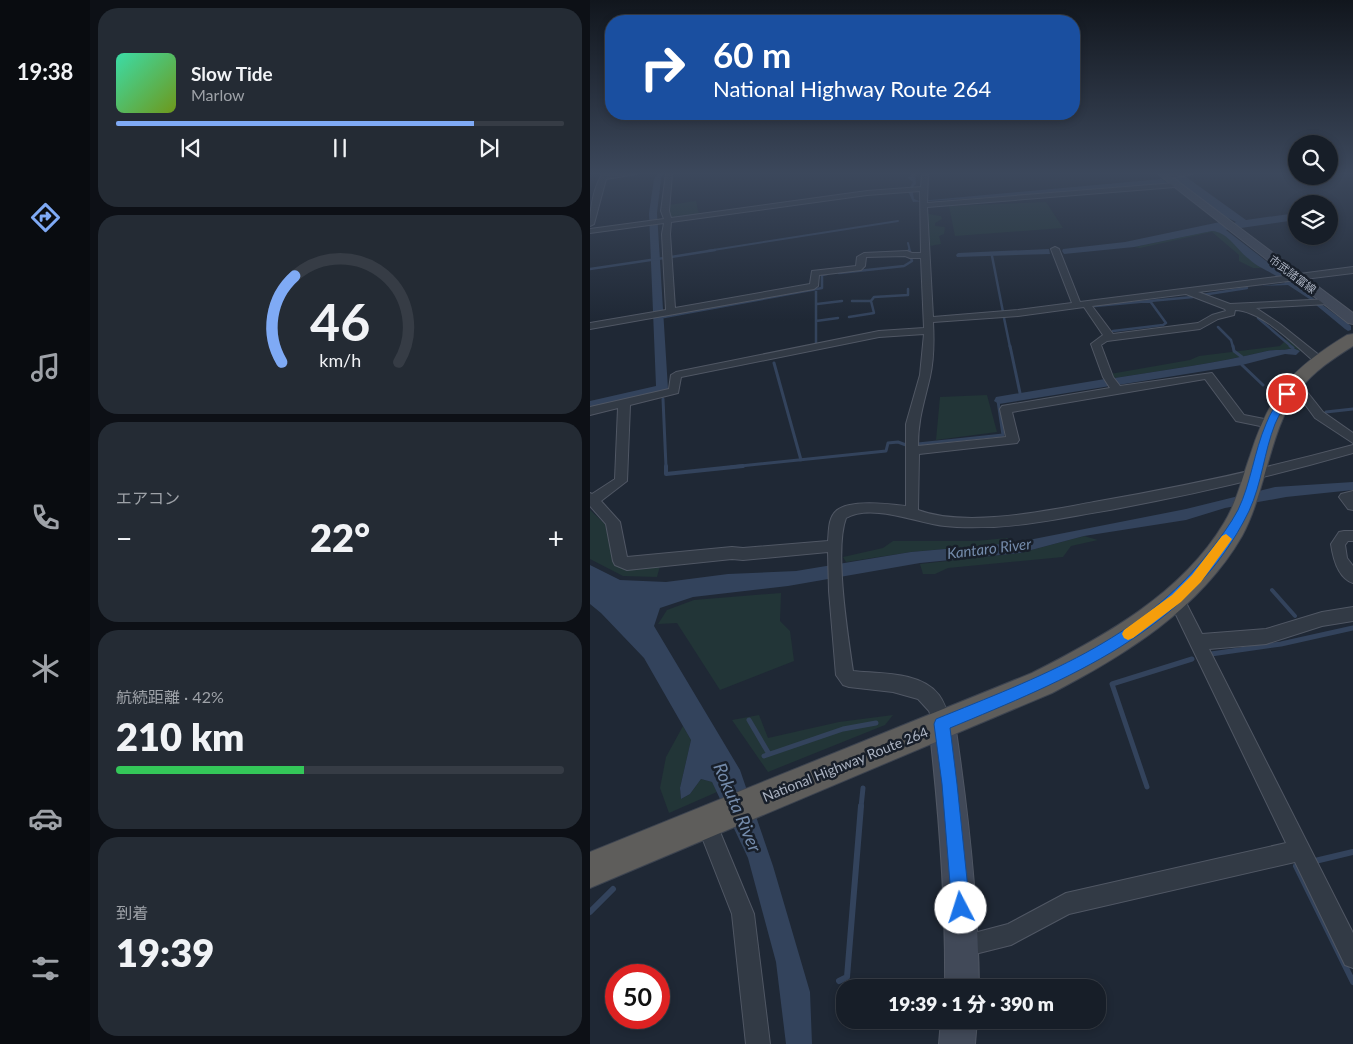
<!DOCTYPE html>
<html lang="ja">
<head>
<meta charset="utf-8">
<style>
  :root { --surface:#171e28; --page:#242b34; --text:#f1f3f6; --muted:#9ea2a8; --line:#363c45; --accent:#7faaf5 }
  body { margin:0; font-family:Lato,"Noto Sans JP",sans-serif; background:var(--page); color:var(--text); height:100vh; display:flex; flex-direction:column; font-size:19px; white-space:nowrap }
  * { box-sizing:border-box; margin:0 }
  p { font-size:16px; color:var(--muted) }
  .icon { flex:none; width:28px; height:28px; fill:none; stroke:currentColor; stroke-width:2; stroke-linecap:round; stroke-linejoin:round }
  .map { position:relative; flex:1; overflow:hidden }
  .drawer { display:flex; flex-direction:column; gap:8px; padding:8px; background:#0d1016; width:500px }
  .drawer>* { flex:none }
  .guide { position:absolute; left:15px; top:15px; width:475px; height:105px; border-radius:20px; box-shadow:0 2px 8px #0003,0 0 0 1px var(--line); background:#1a4fa0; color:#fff; overflow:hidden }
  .buttons { position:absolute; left:698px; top:135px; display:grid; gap:10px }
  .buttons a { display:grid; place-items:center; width:50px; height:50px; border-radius:50%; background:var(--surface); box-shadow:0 2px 8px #0003,0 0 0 1px var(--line); font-size:25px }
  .speed { position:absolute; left:15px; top:964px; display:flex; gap:10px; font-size:25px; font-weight:700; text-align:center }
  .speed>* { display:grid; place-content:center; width:65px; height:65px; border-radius:50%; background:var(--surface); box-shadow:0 2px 8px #0003,0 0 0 1px var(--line); line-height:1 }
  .speed .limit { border:8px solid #d22; background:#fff; color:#111 }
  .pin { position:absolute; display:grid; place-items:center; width:42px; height:42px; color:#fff; margin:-21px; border:2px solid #fff; border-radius:50%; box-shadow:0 1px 5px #0007 }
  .me { position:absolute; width:55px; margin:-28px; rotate:355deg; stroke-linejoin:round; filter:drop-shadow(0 0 4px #0008) }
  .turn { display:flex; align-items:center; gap:18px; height:105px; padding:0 25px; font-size:22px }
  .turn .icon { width:65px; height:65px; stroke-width:2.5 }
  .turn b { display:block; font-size:35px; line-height:42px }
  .big { font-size:38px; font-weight:800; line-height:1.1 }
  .drawer .card { flex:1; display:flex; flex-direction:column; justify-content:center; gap:8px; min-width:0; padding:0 18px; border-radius:20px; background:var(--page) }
  .drawer .dial { align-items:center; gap:0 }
  .dial svg { height:130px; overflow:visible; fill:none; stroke:var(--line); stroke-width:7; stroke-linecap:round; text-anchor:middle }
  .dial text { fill:var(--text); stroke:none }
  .song { display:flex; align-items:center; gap:15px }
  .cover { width:60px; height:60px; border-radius:8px; background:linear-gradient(135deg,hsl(160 70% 55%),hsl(80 70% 35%)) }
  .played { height:5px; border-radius:2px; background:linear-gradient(90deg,var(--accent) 80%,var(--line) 80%) }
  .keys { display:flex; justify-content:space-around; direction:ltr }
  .heat { display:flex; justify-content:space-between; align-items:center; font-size:28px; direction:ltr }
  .charge { height:8px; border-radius:4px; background:linear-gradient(90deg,#34c759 42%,var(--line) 0) }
  .trip { position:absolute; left:246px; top:979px; width:270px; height:50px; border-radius:20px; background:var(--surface); box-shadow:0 2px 8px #0003,0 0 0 1px var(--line); font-weight:800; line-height:50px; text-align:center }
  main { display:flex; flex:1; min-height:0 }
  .dock { display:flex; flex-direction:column; width:90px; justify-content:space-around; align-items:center; background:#090c10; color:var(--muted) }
  .dock .icon { width:35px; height:35px }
  .dock .active { color:var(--accent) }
  .dock b { font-size:22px; color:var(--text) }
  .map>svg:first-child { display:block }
  .green { fill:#223537 }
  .water { fill:#33435c }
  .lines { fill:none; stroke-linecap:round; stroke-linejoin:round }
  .stream-far5 { stroke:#33435c; stroke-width:2 }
  .stream-far4 { stroke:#33435c; stroke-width:2.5 }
  .stream-far3 { stroke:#33435c; stroke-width:3 }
  .stream-far2 { stroke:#33435c; stroke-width:4 }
  .stream-far1 { stroke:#33435c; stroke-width:5 }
  .stream { stroke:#33435c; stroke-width:6 }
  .minor-casing { stroke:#505764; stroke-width:2 }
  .secondary-casing { stroke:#505764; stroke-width:2 }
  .trunk-casing { stroke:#3d4450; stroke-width:2 }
  .minor { fill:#323a45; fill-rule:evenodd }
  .secondary { fill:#414958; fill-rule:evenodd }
  .trunk { fill:#5e5d5b; fill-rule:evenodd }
  .route { fill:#1a73e8; stroke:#114b97 }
  .slow { fill:#f59e0b }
  .labels { text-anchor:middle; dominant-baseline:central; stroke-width:5; stroke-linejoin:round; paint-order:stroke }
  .far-street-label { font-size:11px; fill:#acb4c3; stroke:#181f2a }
  .street-label { font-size:14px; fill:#acb4c3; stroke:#181f2a }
  .water-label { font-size:15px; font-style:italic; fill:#748bab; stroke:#181f2a }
  .near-water-label { font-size:18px; font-style:italic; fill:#748bab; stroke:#181f2a }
</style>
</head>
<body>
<main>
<nav class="dock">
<b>19:38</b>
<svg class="icon active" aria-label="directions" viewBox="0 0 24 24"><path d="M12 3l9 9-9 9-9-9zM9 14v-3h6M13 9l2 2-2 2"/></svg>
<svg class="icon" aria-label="music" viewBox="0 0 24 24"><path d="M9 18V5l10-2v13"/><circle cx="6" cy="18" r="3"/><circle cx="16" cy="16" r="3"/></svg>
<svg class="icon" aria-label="phone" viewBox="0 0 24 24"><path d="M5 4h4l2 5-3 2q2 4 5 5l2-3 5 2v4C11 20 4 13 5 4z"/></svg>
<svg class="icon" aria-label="climate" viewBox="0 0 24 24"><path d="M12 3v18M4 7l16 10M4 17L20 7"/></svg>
<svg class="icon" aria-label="car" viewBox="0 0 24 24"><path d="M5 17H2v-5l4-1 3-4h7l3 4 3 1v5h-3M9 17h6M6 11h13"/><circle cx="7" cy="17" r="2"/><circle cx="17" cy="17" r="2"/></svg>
<svg class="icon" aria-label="filters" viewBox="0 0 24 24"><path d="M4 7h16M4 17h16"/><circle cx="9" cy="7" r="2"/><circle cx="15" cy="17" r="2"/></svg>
</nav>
<section class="drawer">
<div class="card">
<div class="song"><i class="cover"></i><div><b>Slow Tide</b><p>Marlow</p></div></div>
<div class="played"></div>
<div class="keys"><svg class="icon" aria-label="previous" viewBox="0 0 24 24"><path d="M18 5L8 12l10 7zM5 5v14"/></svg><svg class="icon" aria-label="pause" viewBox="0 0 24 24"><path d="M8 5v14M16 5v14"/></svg><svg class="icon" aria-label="next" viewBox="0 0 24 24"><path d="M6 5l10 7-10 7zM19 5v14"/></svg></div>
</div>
<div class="card dial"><svg viewBox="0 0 100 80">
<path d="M14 69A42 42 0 1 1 86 69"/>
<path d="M14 69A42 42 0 0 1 22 16" stroke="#7faaf5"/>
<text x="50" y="56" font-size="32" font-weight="700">46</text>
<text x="50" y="72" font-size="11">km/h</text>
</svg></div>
<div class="card"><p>エアコン</p>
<div class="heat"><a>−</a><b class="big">22°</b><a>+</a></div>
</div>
<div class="card"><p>航続距離 · 42%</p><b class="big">210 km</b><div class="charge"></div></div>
<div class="card"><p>到着</p><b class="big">19:39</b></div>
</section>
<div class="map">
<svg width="763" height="1044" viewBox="0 0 763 1044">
  <rect width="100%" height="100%" fill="#1f2835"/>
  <path class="green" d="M106,201L109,215L80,218L78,205Z
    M456,202L473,228L365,236L359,206Z
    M338,214L351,216L352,219L345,223V226L355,227L354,234L349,236L351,244L340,246Z
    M622,231C642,232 655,258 671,268H663L649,261V255L622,232L550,248L544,247Z
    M698,338L713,350L710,351L703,348C695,351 686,349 677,351C627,363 576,370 525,378L520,374L600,360L609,356L690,346Z
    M397,395L407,432L346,440L350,397Z
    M0,510L15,524L25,566H70L67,577L33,576L0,559Z
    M494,536L508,540L481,546L473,557L358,568L345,574H333L330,564L430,553Z
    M417,538L423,543L321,552L256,562L253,557L293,548L303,541H387Z
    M191,593L190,621L200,631L204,661L130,690L87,623L68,624L77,610L104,600Z
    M169,715L178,738L249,722L303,715L295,725L178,772L142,720Z
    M93,726L101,740L90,788L91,799L100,794L111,779L122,782L127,792L79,813L70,788L76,757Z"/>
  <path class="water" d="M67,174H73L71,179L67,213L78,389L0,407V401L66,386L59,213L64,179Z
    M321,174H325L326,184L322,188L324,199L329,201L572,179L577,183L442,195L323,202L318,191L323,182L318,178Z
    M578,174H592L599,179L656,220L706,213V220L651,228L644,223L646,222L636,217Z
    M630,222L639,229L636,230L697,277L696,278L761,326V330L758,331L755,329L726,305L727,304L698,285L671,286L695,283C686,273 669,269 659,259C647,250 638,232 622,231L544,247L474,254L472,251L473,249L535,242Z
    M459,249L460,254L367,257L366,255L368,253Z
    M703,348L710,351L706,355L695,354L652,365L528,385L525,378C576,370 627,363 677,351C686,349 695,351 703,348Z
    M515,379L520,386L409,404L404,401L406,397Z
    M763,482V490L696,497L635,508L596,520L494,536L430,553L330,563L198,586L103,597L70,608L64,626L150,770L183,866L220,992L222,1044H196L186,962L158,858L122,782L111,779L100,794L91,799L90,788L101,740L54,658L11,613L0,604V565L30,580L76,582L138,574L206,571L321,552L423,543L596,509L685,487Z"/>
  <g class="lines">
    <path class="stream-far5" d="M318,243L320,251
      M117,251L308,221"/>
    <path class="stream-far4" d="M319,250L320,254
      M402,256L413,312
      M81,257L125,250
      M0,269L74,258
      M249,273L314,266L322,261L321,258
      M226,289V343
      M612,295L657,288
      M262,301H281
      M227,304L252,301
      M505,306L603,297
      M74,317L232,288V275L237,274
      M259,317L284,313L281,301L284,297L318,295V289
      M414,318L420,347
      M668,318L702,347
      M226,321L248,318
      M628,327L641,340L643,347
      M523,331L573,325L576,323L560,301"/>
    <path class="stream-far3" d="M420,346L430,393
      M643,346L644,351L652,357
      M700,346L703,348
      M184,363L211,460
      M652,365L673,385
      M73,399L76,467
      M736,412L763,409
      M328,444L413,435L408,401
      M141,467L296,451L298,443L308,442L316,445"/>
    <path class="stream-far2" d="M76,466V474L153,466
      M682,590L705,616"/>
    <path class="stream-far1" d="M621,654L691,644L763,628
      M159,720L179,754
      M174,756L253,729L286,723
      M557,787L522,684L602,659
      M271,807L273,788"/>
    <path class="stream" d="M725,861L763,852
      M706,866L763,982
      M0,912L23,889
      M249,981L257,977L271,806"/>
    <g class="minor-casing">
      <path id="minor" d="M12,174H46L16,179L4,224L0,226C0,208 3,190 12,174Z
        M76,174H82L79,211L81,218L277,191L331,187L332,174H338L337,203L585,183L588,185L585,187L337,207L343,317L428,310L482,303L461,249L465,247L469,249L490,302L763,267V273L608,292L640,304L741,299V303L738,304L666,308L690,324L734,359L735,361L734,363H726C706,346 671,310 645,310L644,315L628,319L610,329L517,341L511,345L523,377L530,386L622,373L654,415L684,421L686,424L684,427L680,428L646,421L615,379L422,412L429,440L427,443L329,454L328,510C376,528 455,511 504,502C592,487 678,468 763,445V453C683,476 602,495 520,510C482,516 443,525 404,527C388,527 371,528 355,526C327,523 282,503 256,518C244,550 258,636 263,671C289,674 331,671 349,695C355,703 358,714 361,724L358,730L352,733L346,730L339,711L328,699L303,692L259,687L253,685L246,675L239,591L238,552L153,560L142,559L37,570L25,565L23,561L16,524L0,506V493L2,494L25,479L28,408L0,415V407L79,389L81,375L86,372L289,331L334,328L331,258H320L315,256L276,257L275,266L271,270L229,275L228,286L224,289L0,329V323L76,310L72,234L74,223L0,233V229L74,219L71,211ZM330,191L331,253H322L317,251L274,253L267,257L266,266L222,271L220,284L85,308L80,234L81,222L277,195ZM596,294L635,309L636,311L622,315L608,323L523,334L502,306ZM494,307L513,335L501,344L513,377L520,388L412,406L410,409L416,437L328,446C328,419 334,403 340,377C344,359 344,340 343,322L428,316ZM334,334L330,375L316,424V506C299,504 259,499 246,511C238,518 239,532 238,541L153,548L142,547L37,557L30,522L11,501L37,481L40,405L88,393L91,377L289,337Z
        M581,174H602L575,179L572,177Z
        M703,382L714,388L733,412L763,433V443L725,418L706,392L698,385Z
        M763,491V510L758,509L749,497L751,494Z
        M754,531H763V541H758L755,545L757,558L763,566V583C748,578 743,558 741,544L749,532Z
        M586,591L591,593L612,634L676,629L732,612L763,607V621L732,626L676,644L619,649L763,933V968L755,965L705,862L479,914L421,945L373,957L365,954L362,946L365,938L418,924L476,893L696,843L578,598L581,593Z
        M116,812L123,815L164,914L180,1044H156L142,914L106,822L109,815Z"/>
    </g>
    <g class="secondary-casing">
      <path id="secondary" d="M568,174H578L763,313V324L758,323Z
        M352,711L361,715L365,724C378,811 388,899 389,988H355C356,899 349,812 339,724L343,715Z
        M351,1020H387L385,1044H349Z"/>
    </g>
    <g class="trunk-casing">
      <path id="trunk" d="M763,334V346C744,358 724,371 710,389C679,428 677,490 652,536C610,609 535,655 462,693L0,888V852L442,673C513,637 592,594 634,523C647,502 652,478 660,456C680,393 701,369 757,335Z"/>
    </g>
    <use href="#minor" class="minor"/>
    <use href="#secondary" class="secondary"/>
    <use href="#trunk" class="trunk"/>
  </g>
  <linearGradient id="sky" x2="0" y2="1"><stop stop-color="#11161d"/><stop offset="0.54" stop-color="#3c485c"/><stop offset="1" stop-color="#3c485c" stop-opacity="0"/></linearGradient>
  <rect width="763" height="321" fill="url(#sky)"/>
  <path class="route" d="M697,391L701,394C696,404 689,414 685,424C674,452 672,483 659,511C601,631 475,680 360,728L367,784L380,908L377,915L371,918L364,915L362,908L352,784L344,724L346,719C447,678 552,640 620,551C630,538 640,525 648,510C661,483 664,452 676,424C680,413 687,404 692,394Z"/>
  <path class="slow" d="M636,534L642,539L640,542L611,582L591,602L543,638L538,640L534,638L532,634L534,630L582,595L602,575L632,536Z"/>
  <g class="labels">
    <g class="far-street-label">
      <text transform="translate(703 274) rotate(37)">市武諸富線</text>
    </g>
    <g class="street-label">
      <text transform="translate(255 764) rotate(-22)">National Highway Route 264</text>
    </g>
    <g class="water-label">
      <text transform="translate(399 548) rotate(-7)">Kantaro River</text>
    </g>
    <g class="near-water-label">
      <text transform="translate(148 807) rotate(67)">Rokuta River</text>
    </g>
  </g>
</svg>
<div class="buttons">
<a><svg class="icon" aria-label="search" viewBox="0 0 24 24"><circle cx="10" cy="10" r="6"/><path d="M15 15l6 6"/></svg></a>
<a><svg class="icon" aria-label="layers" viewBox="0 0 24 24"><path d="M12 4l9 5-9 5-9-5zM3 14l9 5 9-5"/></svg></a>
</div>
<div class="speed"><div class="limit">50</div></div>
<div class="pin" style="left:697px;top:394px;background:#d93025"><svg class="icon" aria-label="arrive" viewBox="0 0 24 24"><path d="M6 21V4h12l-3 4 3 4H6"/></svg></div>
<svg class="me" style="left:371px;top:908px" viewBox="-20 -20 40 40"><circle r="19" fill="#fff"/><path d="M0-13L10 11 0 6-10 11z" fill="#1a73e8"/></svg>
<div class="trip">19:39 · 1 分 · 390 m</div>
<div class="guide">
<div class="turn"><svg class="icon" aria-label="right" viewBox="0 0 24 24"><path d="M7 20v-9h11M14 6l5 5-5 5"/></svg><div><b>60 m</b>National Highway Route 264</div></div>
</div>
</div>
</main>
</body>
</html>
